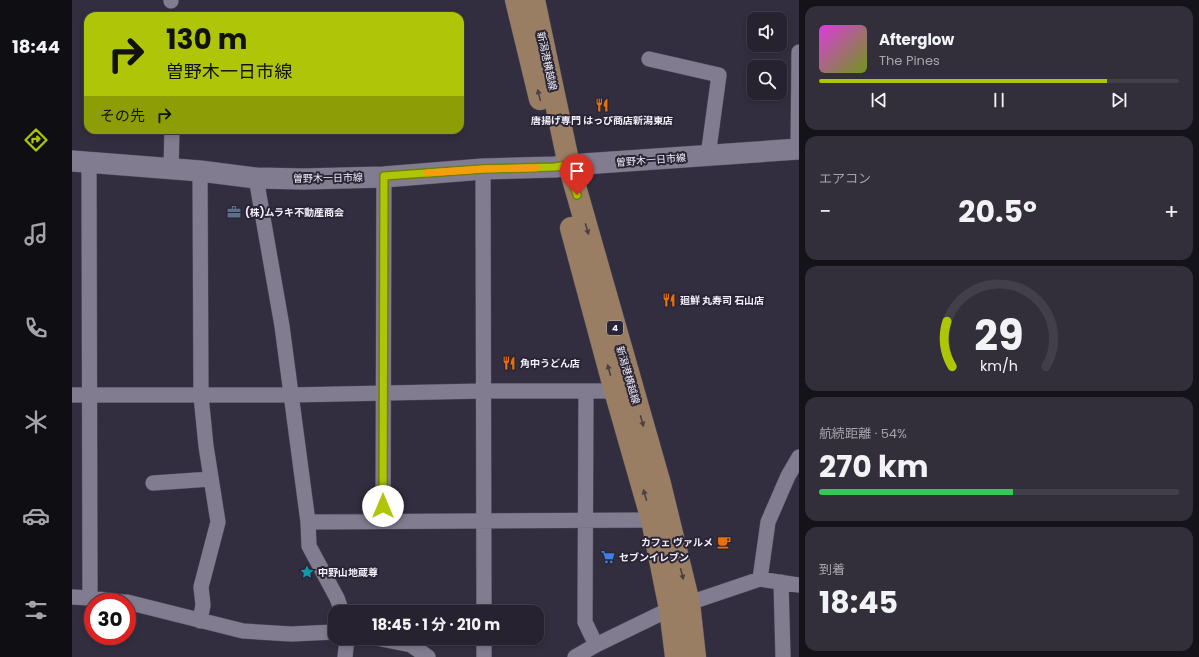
<!DOCTYPE html>
<html lang="ja">
<head>
<meta charset="utf-8">
<style>
  :root { --surface:#26222f; --page:#322f3b; --text:#f1f3f6; --muted:#a4a4aa; --line:#423f4b; --accent:#afc507 }
  body { margin:0; font-family:Poppins,"Noto Sans JP",sans-serif; background:var(--page); color:var(--text); height:100vh; display:flex; flex-direction:column; font-size:15px; white-space:nowrap }
  * { box-sizing:border-box; margin:0 }
  p { font-size:13px; color:var(--muted) }
  .icon { flex:none; width:22px; height:22px; fill:none; stroke:currentColor; stroke-width:2; stroke-linecap:round; stroke-linejoin:round }
  .map { position:relative; flex:1; overflow:hidden }
  .panel { display:flex; flex-direction:column; gap:6px; padding:6px; background:#15131a; width:400px }
  .panel>* { flex:none }
  .hud { position:absolute; left:12px; top:12px; width:380px; height:122px; border-radius:12px; box-shadow:0 2px 6px #0003,0 0 0 1px var(--line); background:#afc507; color:#111; overflow:hidden }
  .controls { position:absolute; left:675px; top:12px; display:grid; gap:8px }
  .controls a { display:grid; place-items:center; width:40px; height:40px; border-radius:8px; background:var(--surface); box-shadow:0 2px 6px #0003,0 0 0 1px var(--line); font-size:20px }
  .speed { position:absolute; left:12px; top:593px; display:flex; gap:8px; font-size:20px; font-weight:700; text-align:center }
  .speed>* { display:grid; place-content:center; width:52px; height:52px; border-radius:50%; background:var(--surface); box-shadow:0 2px 6px #0003,0 0 0 1px var(--line); line-height:1 }
  .speed .limit { border:6px solid #d22; background:#fff; color:#111 }
  .pin { position:absolute; display:grid; place-items:center; width:34px; height:34px; color:#fff; margin:-41px -17px; border-radius:50% 50% 50% 0; rotate:-45deg; box-shadow:0 0 4px #0007 }
  .pin .icon { rotate:45deg }
  .me { position:absolute; width:44px; margin:-22px; rotate:0deg; stroke-linejoin:round; filter:drop-shadow(0 0 3px #0008) }
  .turn { display:flex; align-items:center; gap:14px; height:84px; padding:0 16px; font-size:18px }
  .turn .icon { width:52px; height:52px; stroke-width:2.5 }
  .turn b { display:block; font-size:28px; line-height:34px }
  .then { display:flex; align-items:center; height:38px; padding:0 16px; background:#0003; gap:8px; font-size:15px }
  .big { font-size:30px; font-weight:700; line-height:1.1 }
  .panel .widget { flex:1; display:flex; flex-direction:column; justify-content:center; gap:6px; min-width:0; padding:0 14px; border-radius:12px; background:var(--page) }
  .panel .dial { align-items:center; gap:0 }
  .dial svg { height:104px; overflow:visible; fill:none; stroke:var(--line); stroke-width:7; stroke-linecap:round; text-anchor:middle }
  .dial text { fill:var(--text); stroke:none }
  .song { display:flex; align-items:center; gap:12px }
  .cover { width:48px; height:48px; border-radius:6px; background:linear-gradient(135deg,hsl(300 70% 55%),hsl(80 70% 35%)) }
  .played { height:4px; border-radius:2px; background:linear-gradient(90deg,var(--accent) 80%,var(--line) 80%) }
  .keys { display:flex; justify-content:space-around; direction:ltr }
  .heat { display:flex; justify-content:space-between; align-items:center; font-size:22px; direction:ltr }
  .charge { height:6px; border-radius:3px; background:linear-gradient(90deg,#34c759 54%,var(--line) 0) }
  .trip { position:absolute; left:256px; top:605px; width:216px; height:40px; border-radius:12px; background:var(--surface); box-shadow:0 2px 6px #0003,0 0 0 1px var(--line); font-weight:700; line-height:40px; text-align:center }
  main { display:flex; flex:1; min-height:0 }
  .tab-bar { display:flex; flex-direction:column; width:72px; justify-content:space-around; align-items:center; background:#0f0e13; color:var(--muted) }
  .tab-bar .icon { width:28px; height:28px }
  .tab-bar .selected { color:var(--accent) }
  .tab-bar b { font-size:18px; color:var(--text) }
  .map>svg:first-child { display:block }
  .lines { fill:none; stroke-linecap:round; stroke-linejoin:round }
  .minor-casing { stroke:#4f4a59; stroke-width:16 }
  .secondary-casing { stroke:#4f4a59; stroke-width:22 }
  .primary-casing { stroke:#4f4a59; stroke-width:23 }
  .minor { stroke:#817c90; stroke-width:15 }
  .secondary { stroke:#817c90; stroke-width:21 }
  .primary { stroke:#9a7e64; stroke-width:22 }
  .oneway { fill:#4c4043 }
  .route-casing { stroke:#728005; stroke-width:10 }
  .route { stroke:#afc507; stroke-width:7 }
  .slow { stroke:#f59e0b; stroke-width:7 }
  .labels { text-anchor:middle; dominant-baseline:central; stroke-width:4; stroke-linejoin:round; paint-order:stroke }
  .shield { fill:#2a2535; stroke:#b6b2bf; stroke-width:1 }
  .shield-label { font-size:9px; font-weight:bold; fill:#f2effa }
  .street-label { font-size:10px; fill:#f2effa; stroke:#2a2535 }
  .poi-label { font-size:10px; font-weight:bold; fill:#f2effa; stroke:#2a2535; text-anchor:start }
</style>
</head>
<body>
<main>
<nav class="tab-bar">
<b>18:44</b>
<svg class="icon selected" aria-label="directions" viewBox="0 0 24 24"><path d="M12 3l9 9-9 9-9-9zM9 14v-3h6M13 9l2 2-2 2"/></svg>
<svg class="icon" aria-label="music" viewBox="0 0 24 24"><path d="M9 18V5l10-2v13"/><circle cx="6" cy="18" r="3"/><circle cx="16" cy="16" r="3"/></svg>
<svg class="icon" aria-label="phone" viewBox="0 0 24 24"><path d="M5 4h4l2 5-3 2q2 4 5 5l2-3 5 2v4C11 20 4 13 5 4z"/></svg>
<svg class="icon" aria-label="climate" viewBox="0 0 24 24"><path d="M12 3v18M4 7l16 10M4 17L20 7"/></svg>
<svg class="icon" aria-label="car" viewBox="0 0 24 24"><path d="M5 17H2v-5l4-1 3-4h7l3 4 3 1v5h-3M9 17h6M6 11h13"/><circle cx="7" cy="17" r="2"/><circle cx="17" cy="17" r="2"/></svg>
<svg class="icon" aria-label="filters" viewBox="0 0 24 24"><path d="M4 7h16M4 17h16"/><circle cx="9" cy="7" r="2"/><circle cx="15" cy="17" r="2"/></svg>
</nav>
<div class="map">
<svg width="727" height="657" viewBox="0 0 727 657">
  <rect width="100%" height="100%" fill="#332e3f"/>
  <g class="lines">
    <g class="minor-casing">
      <path id="minor" d="M99,1V0
        M577,59L647,75L636,156
        M726,149L727,52
        M17,163L18,598
        M99,169L100,130
        M411,169L412,612
        M184,178L210,326L236,522L237,546L265,598L270,612
        M514,391L513,622L524,645
        M0,395H219L411,391H543
        M81,483L139,479
        M236,522L580,520
        M311,522L312,177
        M688,579L696,522L716,476L727,457
        M709,582L711,657
        M0,597L18,598L51,602
        M55,602L171,631L219,634L263,632
        M617,603L688,579L727,585
        M128,621L131,605L129,587L146,522L134,446L129,396L128,171
        M304,638L339,645L356,657
        M412,638V657
        M273,657L275,638
        M503,657L524,645L598,609"/>
    </g>
    <g class="secondary-casing">
      <path id="secondary" d="M0,161L128,171L184,178L232,179L312,177L411,169L483,167L497,165L727,149"/>
    </g>
    <g class="primary-casing">
      <path id="primary" d="M444,0L468,99
        M462,0L497,165L588,484L617,603L623,657
        M499,228L543,391L580,520L598,609L604,657"/>
    </g>
    <use href="#minor" class="minor"/>
    <use href="#secondary" class="secondary"/>
    <use href="#primary" class="primary"/>
  </g>
  <defs><path id="oneway-solid" d="M-6-.8H1V-3.2L6.5 0L1 3.2V.8H-6Z"/></defs>
  <g class="oneway">
    <use href="#oneway-solid" transform="translate(467 95) rotate(-104)"/>
    <use href="#oneway-solid" transform="translate(515 229) rotate(74)"/>
    <use href="#oneway-solid" transform="translate(537 370) rotate(-105)"/>
    <use href="#oneway-solid" transform="translate(570 421) rotate(74)"/>
    <use href="#oneway-solid" transform="translate(573 495) rotate(-106)"/>
    <use href="#oneway-solid" transform="translate(610 574) rotate(76)"/>
  </g>
  <g class="lines">
    <g class="route-casing">
      <path id="route" d="M311,506L312,176L411,169L483,167L496,165L505,195"/>
    </g>
    <use href="#route" class="route"/>
    <path class="slow" d="M355,173L411,169L464,168"/>
  </g>
  <defs>
    <g id="restaurant-bare" transform="scale(1.08)"><path d="M-5-6h1v4h1v-4h1v4h1v-4h1v5L-1.5 .5V6h-2V.5L-5-1ZM5-6V6H3V1.5H1.5Q1.5-4 5-6Z" fill="#e8710a" stroke="#2a2535" stroke-width="2.5" paint-order="stroke"/></g>
    <g id="office-bare" transform="scale(1.08)"><path d="M-6-3h4V-5.5h4V-3h4V5H-6ZM-1-4.5V-3h2v-1.5ZM-6 0V1H6V0Z" fill="#5c6f8a" stroke="#2a2535" stroke-width="2.5" paint-order="stroke"/></g>
    <g id="cafe-bare" transform="scale(1.08)"><path d="M-5.5-4.5H6V0H3Q3 3.5 0 3.5H-2.5Q-5.5 3.5-5.5 0ZM3-3.2v2h1.7v-2ZM-6 4.5H4V6H-6Z" fill="#e8710a" stroke="#2a2535" stroke-width="2.5" paint-order="stroke"/></g>
    <g id="supermarket-bare" transform="scale(1.08)"><path d="M-6-5.5h2.5l.6 2H6L4.5 2H-2.5L-4.4-4H-6ZM-1.5 3.2a1.3 1.3 0 1 0 .1 0ZM3 3.2a1.3 1.3 0 1 0 .1 0Z" fill="#3f7fe0" stroke="#2a2535" stroke-width="2.5" paint-order="stroke"/></g>
    <g id="sight-bare" transform="scale(1.08)"><path d="M0-6L1.8-2.2L6-1.7L2.9 1.2L3.7 5.4L0 3.3L-3.7 5.4L-2.9 1.2L-6-1.7L-1.8-2.2Z" fill="#0f9aa8" stroke="#2a2535" stroke-width="2.5" paint-order="stroke"/></g>
  </defs>
  <g fill-rule="evenodd">
    <use href="#restaurant-bare" x="530" y="105"/>
    <use href="#office-bare" x="162" y="212"/>
    <use href="#restaurant-bare" x="597" y="300"/>
    <use href="#restaurant-bare" x="437" y="363"/>
    <use href="#cafe-bare" x="652" y="542"/>
    <use href="#supermarket-bare" x="536" y="557"/>
    <use href="#sight-bare" x="235" y="572"/>
  </g>
  <g class="labels">
    <rect class="shield" x="535" y="321" width="16" height="14" rx="3"/>
    <g class="shield-label">
      <text x="543" y="328">4</text>
    </g>
    <g class="street-label">
      <text transform="translate(475 61) rotate(78)">新潟港横越線</text>
      <text transform="translate(579 160) rotate(-4)">曽野木一日市線</text>
      <text transform="translate(256 178) rotate(-1)">曽野木一日市線</text>
      <text transform="translate(556 375) rotate(74)">新潟港横越線</text>
    </g>
    <g class="poi-label">
      <text x="530" y="120" text-anchor="middle">唐揚げ専門 はっぴ商店新潟東店</text>
      <text x="173" y="212">(株)ムラキ不動産商会</text>
      <text x="608" y="300">廻鮮 丸寿司 石山店</text>
      <text x="448" y="363">角中うどん店</text>
      <text x="641" y="542" text-anchor="end">カフェ ヴァルメ</text>
      <text x="547" y="557">セブンイレブン</text>
      <text x="246" y="572">中野山地蔵尊</text>
    </g>
  </g>
</svg>
<div class="controls">
<a><svg class="icon" aria-label="sound" viewBox="0 0 24 24"><path d="M4 9h4l5-4v14l-5-4H4zM17 9q2 3 0 6"/></svg></a>
<a><svg class="icon" aria-label="search" viewBox="0 0 24 24"><circle cx="10" cy="10" r="6"/><path d="M15 15l6 6"/></svg></a>
</div>
<div class="speed"><div class="limit">30</div></div>
<div class="pin" style="left:505px;top:195px;background:#d93025"><svg class="icon" aria-label="arrive" viewBox="0 0 24 24"><path d="M6 21V4h12l-3 4 3 4H6"/></svg></div>
<svg class="me" style="left:311px;top:506px" viewBox="-20 -20 40 40"><circle r="19" fill="#fff"/><path d="M0-13L10 11 0 6-10 11z" fill="#afc507"/></svg>
<div class="trip">18:45 · 1 分 · 210 m</div>
<div class="hud">
<div class="turn"><svg class="icon" aria-label="right" viewBox="0 0 24 24"><path d="M7 20v-9h11M14 6l5 5-5 5"/></svg><div><b>130 m</b>曽野木一日市線</div></div>
<div class="then">その先<svg class="icon" aria-label="right" viewBox="0 0 24 24"><path d="M7 20v-9h11M14 6l5 5-5 5"/></svg></div>
</div>
</div>
<section class="panel">
<div class="widget">
<div class="song"><i class="cover"></i><div><b>Afterglow</b><p>The Pines</p></div></div>
<div class="played"></div>
<div class="keys"><svg class="icon" aria-label="previous" viewBox="0 0 24 24"><path d="M18 5L8 12l10 7zM5 5v14"/></svg><svg class="icon" aria-label="pause" viewBox="0 0 24 24"><path d="M8 5v14M16 5v14"/></svg><svg class="icon" aria-label="next" viewBox="0 0 24 24"><path d="M6 5l10 7-10 7zM19 5v14"/></svg></div>
</div>
<div class="widget"><p>エアコン</p>
<div class="heat"><a>−</a><b class="big">20.5°</b><a>+</a></div>
</div>
<div class="widget dial"><svg viewBox="0 0 100 80">
<path d="M14 69A42 42 0 1 1 86 69"/>
<path d="M14 69A42 42 0 0 1 10 34" stroke="#afc507"/>
<text x="50" y="56" font-size="32" font-weight="700">29</text>
<text x="50" y="72" font-size="11">km/h</text>
</svg></div>
<div class="widget"><p>航続距離 · 54%</p><b class="big">270 km</b><div class="charge"></div></div>
<div class="widget"><p>到着</p><b class="big">18:45</b></div>
</section>
</main>
</body>
</html>
